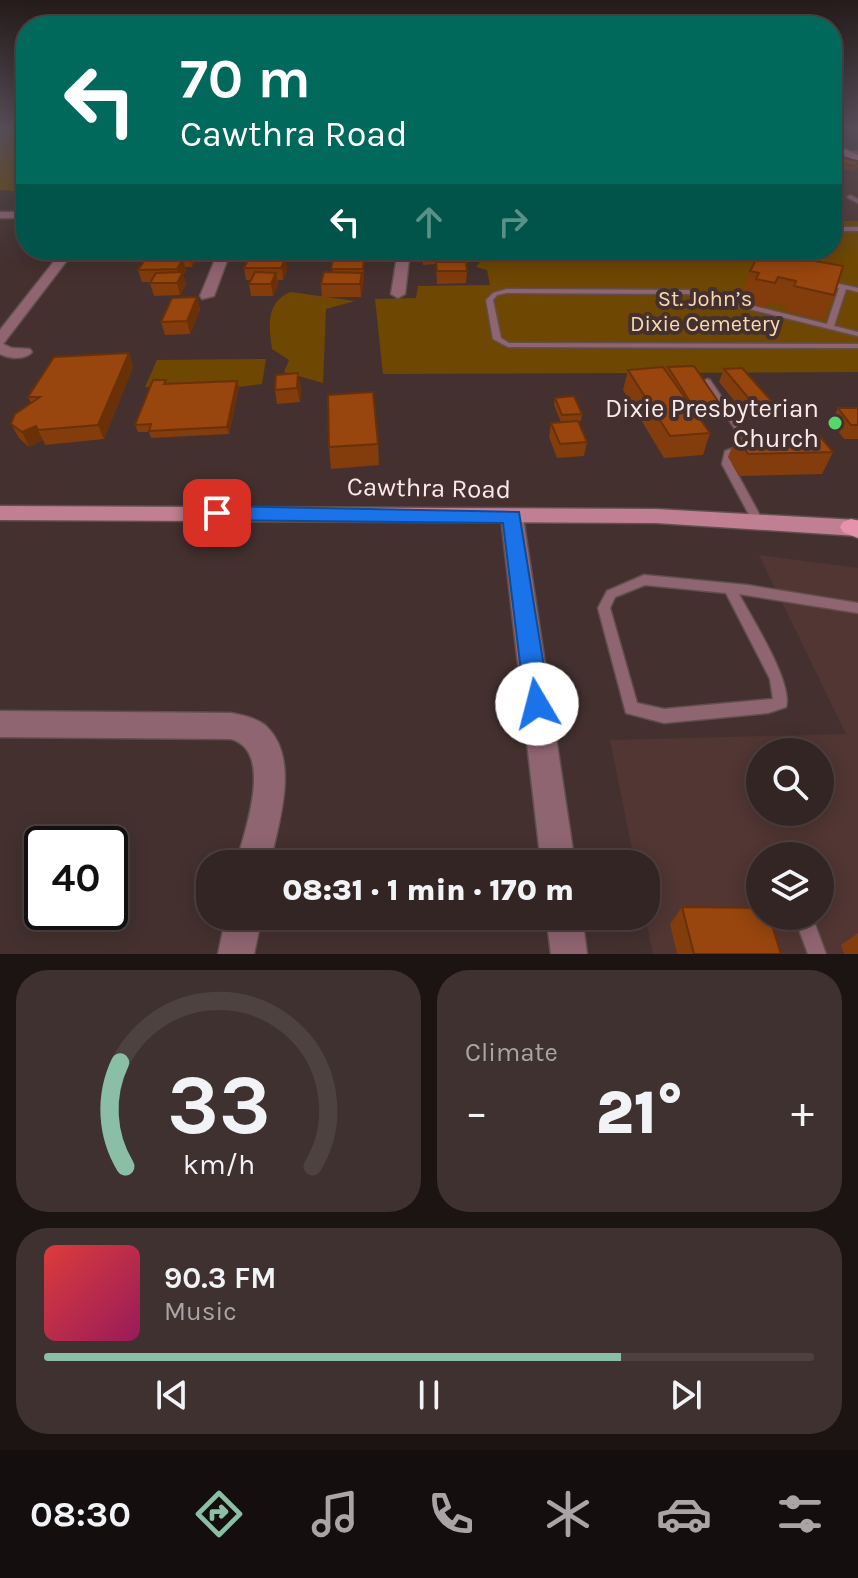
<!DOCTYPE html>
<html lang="en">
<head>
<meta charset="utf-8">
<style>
  :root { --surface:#332523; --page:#3e3130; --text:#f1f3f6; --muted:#a9a5a6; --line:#4e4241; --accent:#8abfa5 }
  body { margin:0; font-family:Karla,sans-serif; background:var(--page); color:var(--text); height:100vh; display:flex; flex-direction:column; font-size:30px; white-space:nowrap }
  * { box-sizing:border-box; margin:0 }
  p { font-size:26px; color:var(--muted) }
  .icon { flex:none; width:44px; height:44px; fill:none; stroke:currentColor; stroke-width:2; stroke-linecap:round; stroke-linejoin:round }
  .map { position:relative; height:954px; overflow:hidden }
  .side { display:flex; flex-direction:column; gap:16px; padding:16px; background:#1c1413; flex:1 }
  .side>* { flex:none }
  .banner { position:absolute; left:16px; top:16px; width:826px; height:244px; border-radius:32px; box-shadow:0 4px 20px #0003,0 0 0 2px var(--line); background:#00695c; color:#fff; overflow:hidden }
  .buttons { position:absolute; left:746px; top:738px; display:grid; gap:16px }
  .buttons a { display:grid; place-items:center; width:88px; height:88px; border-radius:50%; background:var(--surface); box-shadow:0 4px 20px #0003,0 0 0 2px var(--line); font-size:40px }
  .speed { position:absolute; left:24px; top:826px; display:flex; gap:16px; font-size:40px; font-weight:700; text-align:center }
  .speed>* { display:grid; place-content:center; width:104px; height:104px; border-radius:50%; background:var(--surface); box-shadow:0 4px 20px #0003,0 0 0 2px var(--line); line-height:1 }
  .speed .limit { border:4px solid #111; border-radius:12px; background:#fff; color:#111 }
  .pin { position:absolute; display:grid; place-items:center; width:68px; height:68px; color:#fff; margin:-34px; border-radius:16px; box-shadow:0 4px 12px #0006 }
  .me { position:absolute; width:88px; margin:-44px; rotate:352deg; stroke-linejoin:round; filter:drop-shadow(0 0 6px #0008) }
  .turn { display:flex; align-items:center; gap:28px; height:168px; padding:0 32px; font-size:36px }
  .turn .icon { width:104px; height:104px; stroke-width:2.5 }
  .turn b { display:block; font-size:56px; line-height:68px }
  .lanes { display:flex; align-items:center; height:76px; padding:0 32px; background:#0003; justify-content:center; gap:40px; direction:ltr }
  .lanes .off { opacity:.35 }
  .big { font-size:60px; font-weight:800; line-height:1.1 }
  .side .widget { flex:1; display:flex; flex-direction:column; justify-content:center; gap:12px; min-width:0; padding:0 28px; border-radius:32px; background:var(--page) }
  .side .dial { align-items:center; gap:0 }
  .dial svg { height:208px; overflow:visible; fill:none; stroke:var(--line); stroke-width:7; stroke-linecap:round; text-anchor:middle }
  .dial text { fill:var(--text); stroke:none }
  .song { display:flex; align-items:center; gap:24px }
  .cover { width:96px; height:96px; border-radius:12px; background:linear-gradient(135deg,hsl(0 70% 55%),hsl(330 70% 35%)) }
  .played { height:8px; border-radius:4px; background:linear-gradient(90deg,var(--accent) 75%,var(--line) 75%) }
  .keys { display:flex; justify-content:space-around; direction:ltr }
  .heat { display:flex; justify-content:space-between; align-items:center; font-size:44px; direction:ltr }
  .side .tiles { flex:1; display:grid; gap:16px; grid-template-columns:1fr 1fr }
  .widget:last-child { grid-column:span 2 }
  .trip { position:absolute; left:196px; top:850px; width:464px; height:80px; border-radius:32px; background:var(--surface); box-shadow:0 4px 20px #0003,0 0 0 2px var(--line); font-weight:800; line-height:80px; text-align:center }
  .dock { display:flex; height:128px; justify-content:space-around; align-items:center; background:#140f0e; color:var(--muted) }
  .dock .icon { width:56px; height:56px }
  .dock .current { color:var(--accent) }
  .dock b { font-size:36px; color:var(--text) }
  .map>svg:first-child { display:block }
  .built { fill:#513633; fill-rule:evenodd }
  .green { fill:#6e4702 }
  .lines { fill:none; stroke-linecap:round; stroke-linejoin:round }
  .service-casing { stroke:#614f4d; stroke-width:3 }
  .minor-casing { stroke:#614f4d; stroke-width:3 }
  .tertiary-casing { stroke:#614f4d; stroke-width:3 }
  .secondary-casing { stroke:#614f4d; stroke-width:3 }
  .primary-casing { stroke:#614f4d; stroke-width:3 }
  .service { fill:#906572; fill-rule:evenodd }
  .minor { fill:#906572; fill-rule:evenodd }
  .tertiary { fill:#906572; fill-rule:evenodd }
  .secondary { fill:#c17f93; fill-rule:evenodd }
  .primary { fill:#e792ac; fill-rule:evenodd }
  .wall { fill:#833c0b }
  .shaded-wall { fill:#6a3109 }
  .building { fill:#98460d; stroke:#6a3109; stroke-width:2 }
  .route { fill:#1a73e8; stroke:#114b97; stroke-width:2 }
  .poi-dot { fill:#5ad56e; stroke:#44312f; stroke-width:3 }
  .labels { text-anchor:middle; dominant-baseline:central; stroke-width:8; stroke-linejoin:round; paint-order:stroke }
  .far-park-label { font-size:22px; fill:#f8d9b1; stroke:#44312f }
  .poi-label { font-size:26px; fill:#f8eae9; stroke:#44312f; text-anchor:end }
  .street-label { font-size:26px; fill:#f8eae9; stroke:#44312f }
</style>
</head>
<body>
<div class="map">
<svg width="858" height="954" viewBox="0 0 858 954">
  <rect width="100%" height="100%" fill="#44312f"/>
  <path class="built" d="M832,159L858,164V221L832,220Z
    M759,555L858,568V954H653L645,916L646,864H635L610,740L846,734ZM760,752H820V812H760ZM760,856H820V916H760Z"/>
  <path class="green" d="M11,128H26V192L0,190V131Z
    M832,221H858V372L383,374L375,299L416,298L418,286L490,285L487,270L476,267L489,251C532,245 574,266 615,250H771L757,253L829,256L800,250H832Z
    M291,292L355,301L326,309L323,383L284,372L289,360L272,349C269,327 265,302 291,292Z
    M266,359L262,384L239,387H145L157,360Z"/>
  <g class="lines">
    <g class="service-casing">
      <path id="service" d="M850,195L858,199V203L848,198L847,197Z
        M832,227H858V231H832Z
        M826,281L858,288V292L846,289L834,326L858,332V336L688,294L507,293L497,295L493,300L501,338L509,343L858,344V348L508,347L493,339L486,300L493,293L507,289L688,290L827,324L839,288L824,284V282Z
        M707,379L710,380L754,444L756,446L754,448H748L703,382Z
        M742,445L747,448L745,450L733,455L732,464L763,521L762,524H754L722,464L725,451Z
        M644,575L747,585L858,603V613L739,594C752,619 793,682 786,707L768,713L664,723L626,713L598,608L607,591ZM645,585L726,593L770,679L773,699L664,709L637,703L610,608L615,597Z
        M794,916H812L826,954H808Z"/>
    </g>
    <g class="minor-casing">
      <path id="minor" d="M832,151H858V157H832Z
        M63,250H75L3,344L12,348L30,349L32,352C25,360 9,359 0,354V330Z
        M219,250H231L214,296L202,299L200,296Z
        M398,250H410L405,294L398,298L391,294Z
        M0,711L231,713C242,715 257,718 266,726C301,759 278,824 270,864H236C244,833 275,751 231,739L0,737Z
        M226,916H262L254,954H218Z"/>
    </g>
    <g class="tertiary-casing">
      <path id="tertiary" d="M0,212H26V218H0Z
        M512,510L520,512L523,517L575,864H541L501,517L504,512Z
        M546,916H582L587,954H551Z"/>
    </g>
    <g class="secondary-casing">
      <path id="secondary" d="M0,506L656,509L858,520V536L656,523L0,520Z"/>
    </g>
    <g class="primary-casing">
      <path id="primary" d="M832,143L858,155V162L832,149Z
        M851,519L858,521V538L843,532L840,527L843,522Z"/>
    </g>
    <use href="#service" class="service"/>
    <use href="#minor" class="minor"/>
    <use href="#tertiary" class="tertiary"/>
    <use href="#secondary" class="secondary"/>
    <use href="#primary" class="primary"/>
  </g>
  <path class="wall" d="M858,161V167L853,171L832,167V162Z
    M26,226V245H21L17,234Z
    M158,250H202L201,252H197L198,256L192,267H185L186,271L183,275L186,284L180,295L154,296L150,283L151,282H142L138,270L155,260L154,256Z
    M251,250H287L288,256L286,262L287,270L283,280H278V285L273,296H251L249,284L251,280H246L244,268L250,258Z
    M335,250H368V253H365L363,285L361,297H322L321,284L332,273Z
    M423,250H452V251H449V262L467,271L466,283L437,284L436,264L423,265Z
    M545,250H564L561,253Z
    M580,250H603V251L583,253Z
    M758,256L834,295L823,320L785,311L787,306L769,302L766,308L748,303L750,297L742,295L750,271Z
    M197,297L200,310L190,334L165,335L161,322Z
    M129,353L133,367L104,439L45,445L43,440L29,447L19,438L11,424L31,403L28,397Z
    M668,367L720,404L715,418L700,419L710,433L703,455L664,458L623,390L628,370L666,372Z
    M724,369L775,405L769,419L750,420L719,382Z
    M168,384L239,387L229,434L151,438L149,432H138L135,425Z
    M301,387L300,402L277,404L275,390Z
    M555,398L582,414L581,421L561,422L554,405Z
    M838,408H858V439H844L831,422Z
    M551,423L587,442L584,456L557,458L549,437Z
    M737,435L833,452L822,474L739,476L728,457Z
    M378,444L379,465L331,469L329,447Z
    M682,907L781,954H677L670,924Z
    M858,933V954H844L841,945Z"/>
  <path class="shaded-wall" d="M192,250H196L198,256L192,267L190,255Z
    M284,250H287L288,256L286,262L287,270L283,280L281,257Z
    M364,250L365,257L363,281V269Z
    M183,259L186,271L183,275L186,284L180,295L177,283L179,278L177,269Z
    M276,273L278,285L273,296L271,284Z
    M362,273L363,285L361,297L360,284Z
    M197,297L200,310L190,334L187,321Z
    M129,353L133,367L104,439L98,425Z
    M298,373L301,387L300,402L297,388Z
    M237,381L239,387L229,434L227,427Z
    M36,426L43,440L29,447L22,432Z"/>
  <path class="building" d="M838,157L858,161V164L855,166L832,162Z
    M26,226V234H17Z
    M158,250H192L190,255L154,256Z
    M253,250H284L281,257H249Z
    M335,250H364L363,255L335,256Z
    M423,250H449V253H423Z
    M776,254L843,266L834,295L794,286L796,281L778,277L775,283L756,279L759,273L750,271L758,256Z
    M249,258L285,259L281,268H244Z
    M333,258H364L363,269H331Z
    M183,259L177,269L138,270L145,260Z
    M436,262H466L467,271H437Z
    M183,272L177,283H150L156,273Z
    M255,272L276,273L271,284H249Z
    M324,272L362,273L360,284H321Z
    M197,297L187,321L161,322L172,298Z
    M129,353L98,425L38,430L36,426L22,432L11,424L15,414L40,397H28L54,357Z
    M694,366L720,404L692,405L668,367Z
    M663,367L710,433L670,436L628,370Z
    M742,368L775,405L755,406L724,369Z
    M298,373L297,388L275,390L276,375Z
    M153,380H166L164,384L237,381L227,427L149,431L151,424L135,425Z
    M373,392L378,444L329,447L328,395Z
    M574,396L582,414L562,415L555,398Z
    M838,408H858V425H851Z
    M578,421L587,442L560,444L551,423Z
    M818,434L833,452L748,454L737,435Z
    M682,907L760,908V916H769L781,954H694Z"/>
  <linearGradient id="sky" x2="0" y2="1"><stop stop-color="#251b1a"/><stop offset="0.49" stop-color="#564e58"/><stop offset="1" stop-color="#564e58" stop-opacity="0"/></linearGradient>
  <rect width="858" height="261" fill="url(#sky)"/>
  <path class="route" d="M217,506L519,512L550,704L546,712L537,716L528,712L525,704L503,523L217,520L207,513Z"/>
  <circle class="poi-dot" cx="835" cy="423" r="8"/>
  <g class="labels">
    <g class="far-park-label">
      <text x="705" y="299">St. John’s<tspan x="705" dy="25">Dixie Cemetery</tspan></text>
    </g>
    <g class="poi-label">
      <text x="819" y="408">Dixie Presbyterian<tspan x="819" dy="30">Church</tspan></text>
    </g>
    <g class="street-label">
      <text transform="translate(429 488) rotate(1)">Cawthra Road</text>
    </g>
  </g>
</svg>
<div class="buttons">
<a><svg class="icon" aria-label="search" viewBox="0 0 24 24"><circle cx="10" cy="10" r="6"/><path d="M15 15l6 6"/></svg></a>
<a><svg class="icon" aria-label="layers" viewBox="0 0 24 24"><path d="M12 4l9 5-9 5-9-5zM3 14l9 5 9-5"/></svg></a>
</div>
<div class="speed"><div class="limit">40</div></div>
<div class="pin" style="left:217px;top:513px;background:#d93025"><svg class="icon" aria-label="arrive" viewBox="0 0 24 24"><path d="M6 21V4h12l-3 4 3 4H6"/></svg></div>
<svg class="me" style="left:537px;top:704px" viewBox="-20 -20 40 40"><circle r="19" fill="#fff"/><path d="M0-13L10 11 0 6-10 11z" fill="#1a73e8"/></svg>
<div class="trip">08:31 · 1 min · 170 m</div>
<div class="banner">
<div class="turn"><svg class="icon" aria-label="left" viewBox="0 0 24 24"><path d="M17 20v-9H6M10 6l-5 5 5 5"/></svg><div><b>70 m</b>Cawthra Road</div></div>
<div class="lanes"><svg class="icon" aria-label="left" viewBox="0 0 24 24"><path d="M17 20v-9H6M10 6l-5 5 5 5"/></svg><svg class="icon off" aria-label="ahead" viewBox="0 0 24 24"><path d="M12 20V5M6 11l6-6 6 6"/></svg><svg class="icon off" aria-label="right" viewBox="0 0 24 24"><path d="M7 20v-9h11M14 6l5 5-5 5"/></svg></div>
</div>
</div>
<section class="side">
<div class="tiles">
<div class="widget dial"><svg viewBox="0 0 100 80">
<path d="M14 69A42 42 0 1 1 86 69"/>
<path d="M14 69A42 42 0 0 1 12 29" stroke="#8abfa5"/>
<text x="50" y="56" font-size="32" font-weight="700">33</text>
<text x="50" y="72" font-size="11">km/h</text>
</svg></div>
<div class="widget"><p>Climate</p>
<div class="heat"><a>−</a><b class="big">21°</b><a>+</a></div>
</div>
<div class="widget">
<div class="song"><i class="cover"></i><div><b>90.3 FM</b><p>Music</p></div></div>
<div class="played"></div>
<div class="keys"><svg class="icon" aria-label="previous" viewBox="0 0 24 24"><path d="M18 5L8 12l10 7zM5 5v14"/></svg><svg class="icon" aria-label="pause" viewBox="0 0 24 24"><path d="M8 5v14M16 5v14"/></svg><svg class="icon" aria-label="next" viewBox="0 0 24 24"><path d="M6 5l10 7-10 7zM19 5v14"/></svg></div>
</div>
</div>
</section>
<nav class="dock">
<b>08:30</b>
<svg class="icon current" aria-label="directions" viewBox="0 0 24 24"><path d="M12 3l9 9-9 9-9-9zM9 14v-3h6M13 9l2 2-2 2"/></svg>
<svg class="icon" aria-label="music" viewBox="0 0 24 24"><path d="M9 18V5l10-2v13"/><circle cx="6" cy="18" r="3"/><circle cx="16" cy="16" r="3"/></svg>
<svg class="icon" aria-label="phone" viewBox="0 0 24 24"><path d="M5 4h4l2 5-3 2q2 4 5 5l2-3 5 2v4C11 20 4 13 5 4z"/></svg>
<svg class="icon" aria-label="climate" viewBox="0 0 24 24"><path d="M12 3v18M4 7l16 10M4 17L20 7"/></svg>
<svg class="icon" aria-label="car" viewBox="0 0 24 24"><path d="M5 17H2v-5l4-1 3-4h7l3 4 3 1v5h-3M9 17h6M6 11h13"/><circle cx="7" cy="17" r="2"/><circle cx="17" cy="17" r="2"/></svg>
<svg class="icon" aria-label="filters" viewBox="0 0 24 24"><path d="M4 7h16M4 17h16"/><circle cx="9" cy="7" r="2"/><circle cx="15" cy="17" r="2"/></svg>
</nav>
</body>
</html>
